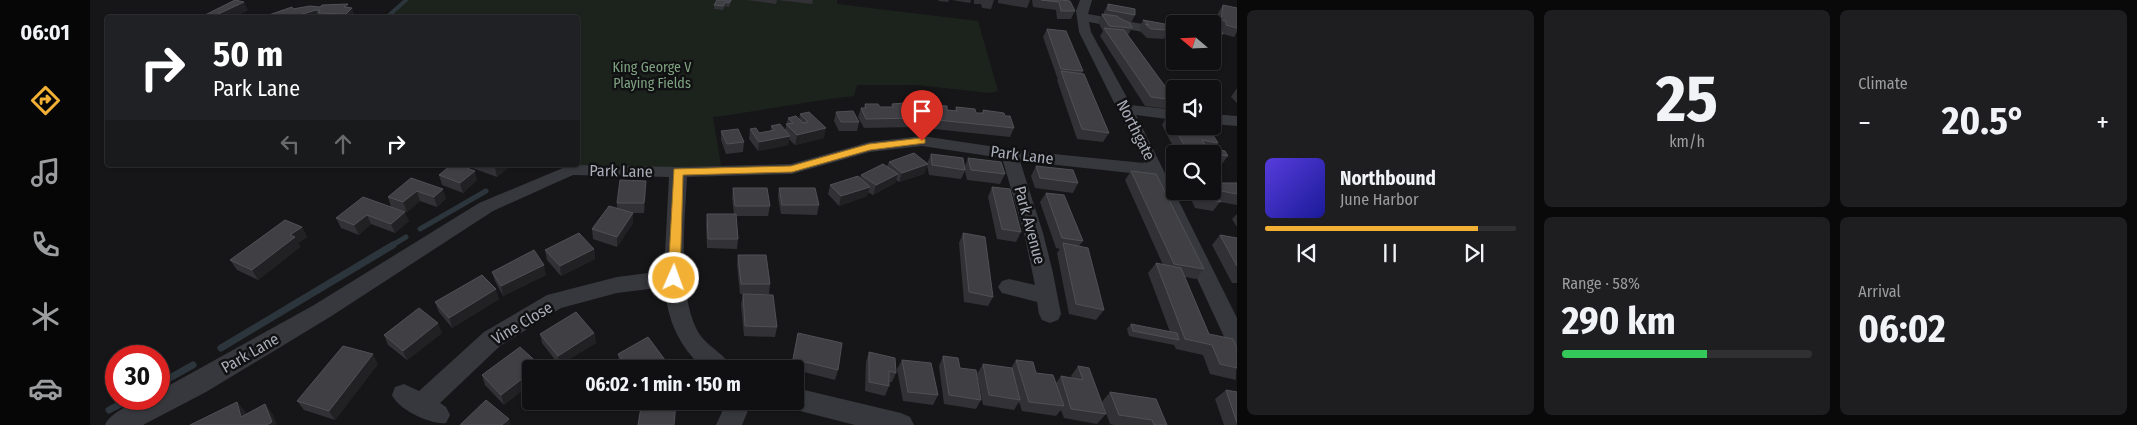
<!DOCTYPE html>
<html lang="en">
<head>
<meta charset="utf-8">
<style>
  :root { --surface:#101012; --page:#1e1e20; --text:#f1f3f6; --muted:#9c9d9f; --line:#303032; --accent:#f2b134 }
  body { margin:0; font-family:"Fira Sans Condensed",sans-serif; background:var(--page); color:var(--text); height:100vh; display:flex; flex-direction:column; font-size:19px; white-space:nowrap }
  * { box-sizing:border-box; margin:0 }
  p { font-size:16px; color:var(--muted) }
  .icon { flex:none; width:28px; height:28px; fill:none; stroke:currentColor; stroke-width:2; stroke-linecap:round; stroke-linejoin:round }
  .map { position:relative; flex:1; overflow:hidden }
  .sheet { display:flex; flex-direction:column; gap:10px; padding:10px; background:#09090a; width:900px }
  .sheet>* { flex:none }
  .guide { position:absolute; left:15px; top:15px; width:475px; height:152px; border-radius:5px; box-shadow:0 1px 4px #0004,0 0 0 1px var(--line); background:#202124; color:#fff; overflow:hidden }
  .needle { width:32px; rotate:289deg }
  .controls { position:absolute; left:1076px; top:15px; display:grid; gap:10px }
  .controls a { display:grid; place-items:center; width:55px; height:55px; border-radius:5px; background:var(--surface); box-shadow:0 1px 4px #0004,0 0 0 1px var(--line); font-size:25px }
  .speed { position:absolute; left:15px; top:345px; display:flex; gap:10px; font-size:25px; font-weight:700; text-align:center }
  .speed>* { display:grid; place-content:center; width:65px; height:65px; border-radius:50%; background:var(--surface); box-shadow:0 1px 4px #0004,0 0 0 1px var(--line); line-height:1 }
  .speed .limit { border:8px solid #d22; background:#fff; color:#111 }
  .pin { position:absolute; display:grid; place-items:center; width:42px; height:42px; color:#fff; margin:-51px -21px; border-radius:50% 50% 50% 0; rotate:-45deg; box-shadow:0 0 5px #0007 }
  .pin .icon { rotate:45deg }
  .me { position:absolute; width:55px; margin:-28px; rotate:2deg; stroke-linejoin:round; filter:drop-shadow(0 0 4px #0008) }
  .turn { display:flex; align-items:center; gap:18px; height:105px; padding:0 25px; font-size:22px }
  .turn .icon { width:65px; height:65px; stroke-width:2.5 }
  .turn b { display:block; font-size:35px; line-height:42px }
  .lanes { display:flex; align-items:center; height:48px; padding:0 25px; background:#0003; justify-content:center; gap:25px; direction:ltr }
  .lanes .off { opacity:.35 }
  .big { font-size:38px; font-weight:700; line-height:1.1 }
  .sheet .widget { flex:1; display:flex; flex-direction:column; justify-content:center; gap:8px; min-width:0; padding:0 18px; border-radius:8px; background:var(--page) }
  .sheet .dial { align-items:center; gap:0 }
  .dial b { font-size:65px; line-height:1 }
  .song { display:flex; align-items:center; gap:15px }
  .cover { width:60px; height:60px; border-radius:8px; background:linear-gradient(135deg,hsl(250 70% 55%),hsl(240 70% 35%)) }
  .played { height:5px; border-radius:2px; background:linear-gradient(90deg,var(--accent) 85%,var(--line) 85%) }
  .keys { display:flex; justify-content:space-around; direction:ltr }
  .heat { display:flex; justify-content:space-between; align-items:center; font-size:28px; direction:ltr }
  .charge { height:8px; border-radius:4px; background:linear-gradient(90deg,#34c759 58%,var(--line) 0) }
  .sheet .tiles { flex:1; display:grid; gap:10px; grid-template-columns:repeat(3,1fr) }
  .widget:first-child { grid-row:span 2 }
  .trip { position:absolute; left:432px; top:360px; width:282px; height:50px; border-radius:5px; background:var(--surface); box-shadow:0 1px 4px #0004,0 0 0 1px var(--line); font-weight:700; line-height:50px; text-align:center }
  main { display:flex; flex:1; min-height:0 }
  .menu { display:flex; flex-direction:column; width:90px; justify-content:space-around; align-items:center; background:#060607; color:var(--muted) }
  .menu .icon { width:35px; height:35px }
  .menu .selected { color:var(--accent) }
  .menu b { font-size:22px; color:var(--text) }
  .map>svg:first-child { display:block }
  .green { fill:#1c231d }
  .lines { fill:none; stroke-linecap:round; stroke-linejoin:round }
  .stream-far2 { stroke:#2c353c; stroke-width:4 }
  .stream-far1 { stroke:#2c353c; stroke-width:5 }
  .stream { stroke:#2c353c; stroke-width:7 }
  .minor { fill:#37383d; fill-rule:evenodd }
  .wall { fill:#323236 }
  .shaded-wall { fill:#212124 }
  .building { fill:#3f3f44; stroke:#4f5156 }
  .route { fill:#f2b134; stroke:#9d7322 }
  .labels { text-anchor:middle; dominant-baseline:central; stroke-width:5; stroke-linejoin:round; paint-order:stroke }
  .far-park-label { font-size:14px; fill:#7fa381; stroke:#111113 }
  .street-label { font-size:16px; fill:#a8adb8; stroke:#111113 }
</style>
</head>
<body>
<main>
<nav class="menu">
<b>06:01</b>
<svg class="icon selected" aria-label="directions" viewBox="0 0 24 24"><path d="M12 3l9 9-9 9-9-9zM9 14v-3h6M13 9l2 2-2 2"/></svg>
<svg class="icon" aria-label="music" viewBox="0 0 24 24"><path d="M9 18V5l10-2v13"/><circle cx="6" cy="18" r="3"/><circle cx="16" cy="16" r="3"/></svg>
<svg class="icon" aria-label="phone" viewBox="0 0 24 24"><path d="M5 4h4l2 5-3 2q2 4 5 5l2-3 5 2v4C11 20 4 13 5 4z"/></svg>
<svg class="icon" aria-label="climate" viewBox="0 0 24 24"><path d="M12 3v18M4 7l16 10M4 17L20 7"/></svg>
<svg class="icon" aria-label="car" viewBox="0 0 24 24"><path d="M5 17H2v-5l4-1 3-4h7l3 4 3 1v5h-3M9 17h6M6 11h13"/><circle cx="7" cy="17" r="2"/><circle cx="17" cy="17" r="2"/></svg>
</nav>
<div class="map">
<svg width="1147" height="425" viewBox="0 0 1147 425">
  <rect width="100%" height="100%" fill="#161618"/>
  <path class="green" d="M315,0H747V4L888,21L908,91L900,93L827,85H767L764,96C717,101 671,111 623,117L632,171L481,170L464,165H488V18H296Z"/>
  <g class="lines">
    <path class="stream-far2" d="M296,18L316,0"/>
    <path class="stream-far1" d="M330,229L396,191
      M301,246L316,237"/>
    <path class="stream" d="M131,348L303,245
      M69,384L103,365
      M19,410L40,399"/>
    <path class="minor" d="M990,0H1002L998,14L1085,30V38L999,22L1001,32L1041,105L1085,110V120L1046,115L1147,318V350L1139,348L1136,341L1059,175L930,161L953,233L963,273L971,314L968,320L960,323L952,320L949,314L947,302L912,293L908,287L912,281L919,279L945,285L934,233L912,158L832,146L780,152L702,174L597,177C595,220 587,291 607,330C615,346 635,353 643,369H614C589,346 577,320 575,287L527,293L471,308L410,346L350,403L356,407L360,415L356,423C340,425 308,409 302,395L305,387L314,384L329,391L394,332L457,295L527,277L574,271L579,177L483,175L403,211L240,317L116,392L53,425H15C22,409 52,399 69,399V391L224,305L389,203L480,165L588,167L701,164L779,142L832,136L933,151L1054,163L989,32L986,11Z
      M1122,114L1147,116V126L1122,124Z
      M706,388L811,413L820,417L824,425H765L706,410L697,407L695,401H706Z
      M637,401H662L652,425H626Z"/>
  </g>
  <path class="wall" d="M627,0H642L641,2L639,7L635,6L633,10L624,9V5Z
    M657,0H687L686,4Z
    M688,0H723L722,4Z
    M848,0H859L858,2L849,1Z
    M862,0H881L880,3Z
    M884,0H904L901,9L892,8L891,4H884Z
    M908,0H940L937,8L908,3Z
    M942,0H971L985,11L981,19H967L966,10L943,7Z
    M1018,4L1045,15L1041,23L1042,28L1038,35L1085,100L1079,109L1055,106L1010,36L1013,31L1008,22L1012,14H1014V12Z
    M1133,5L1147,8V32L1144,37L1133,34L1128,42L1122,41V31L1126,26L1128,13Z
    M262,8L265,18H170L203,9Z
    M158,10L142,18H116L115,15Z
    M1053,20L1080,25L1074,39L1057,38L1051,32L1052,31L1049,28Z
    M957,29L993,71L991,74L1019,133L1013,142L987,139L967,80L968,78L967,77L953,37Z
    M1147,88V103L1141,97Z
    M775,104L790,107H801L802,104L817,107L828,118L826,127L774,128L768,117L771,108H774Z
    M843,105L857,110L865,111L866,107L886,113H892L893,110L915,116L924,128L920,137L835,128L833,117L836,107L842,108Z
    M746,112L769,122L767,131H749L744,121Z
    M710,114L734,138L705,145L699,139L698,145L668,151L659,139L660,129L669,133L681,131V126L695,130L698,118L709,120Z
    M1077,116L1085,126H1116L1113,131L1128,143L1123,149L1138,156L1131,165L1122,164V154H1087L1072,125Z
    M631,131L654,142L653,152L636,154L631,140Z
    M841,154L875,166L878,158L915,174L910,184L877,180L875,171L871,179L839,175L837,165L834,174L809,182L806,180L805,183L783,195L778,192L777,196L749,206L738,194L740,185L770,178L771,175L797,166L799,162L837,164Z
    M381,165H421L407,177L382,168Z
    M946,166L988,183L983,193L945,188L941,176Z
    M1041,171L1114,269L1106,279L1095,277L1119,334L1147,348L1146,380L1120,374L1113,355L1086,349L1084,345L1039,336L1037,329L1041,324L1080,332L1058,273L1066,263L1073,265L1035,180Z
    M349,175L387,180L373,193L352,185Z
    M321,178L356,198L347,207L330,201L317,212L301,207L298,197Z
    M1132,183H1147V205L1130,202L1123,211L1105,208L1097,191H1122Z
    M902,187L931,232L926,242L907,239L898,197Z
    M643,188L680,206L678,216H646L648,239L647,249L617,248L616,224L617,214H644L642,198Z
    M689,188L729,205L727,215L691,214L688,197Z
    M556,191L554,213H543V223L527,247L503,239L502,229L527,208V203Z
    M956,193L993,241L989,246L1014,310L1006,320L979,314L967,253L970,249L966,248L950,202Z
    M273,197L319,221L305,233L281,224L269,235L251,228L246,218Z
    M1147,214V227L1142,219Z
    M212,227L217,237L208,243L210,247L168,280L147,270L140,260Z
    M873,233L903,297L898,306L874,302L869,243Z
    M1130,235L1147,238V283H1142L1122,245Z
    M504,249L505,259L471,276L457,260L455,250Z
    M648,255L680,284L679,294H650L647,265Z
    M402,272L456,275L413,296L405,281Z
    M653,294L687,327L685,337L654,336L651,304Z
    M409,299L362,328L349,312L345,302Z
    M352,333L317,360L298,345L294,335Z
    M504,333L506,343L469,365L452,343L450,334Z
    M708,333L748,370L745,380L706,370V369H701Z
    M779,352L806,373L802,382H799V386L795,396L775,391L776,362Z
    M528,354L581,369H533L529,363Z
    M853,356L870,368L891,400L886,409L854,404L849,366Z
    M812,360L848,395L843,405L813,401L807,369Z
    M926,360L946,373L966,383L971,376L982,378L981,376L988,366L1016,414L1007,424L974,418L971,410L966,416L932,411L929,402L924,410L893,405L887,374L893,364L921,368Z
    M288,364L245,420L214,410L207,401Z
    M441,369V383L414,405L395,385L392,375Z
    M1136,390L1147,392V425H1134L1125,399Z
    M1020,392L1077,425H1024L1020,424L1012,402Z"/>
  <path class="shaded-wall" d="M154,2L158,10L142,18H125L124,16Z
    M258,4L260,10L262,8L265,18H258L254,7Z
    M226,10L229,18H199Z
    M736,128L734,138L705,145L707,135Z
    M700,136L698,145L668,151L669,142Z
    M838,164L834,174L809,182L812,173Z
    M408,165H421L407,177L405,167Z
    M385,171L387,180L373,193L370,183Z
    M808,174L805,183L783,195L786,185Z
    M556,181V191L554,213V203Z
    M780,187L777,196L749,206L751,196Z
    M353,189L356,198L347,207L344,197Z
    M327,191L330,201L317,212L313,202Z
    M315,212L319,221L305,233L301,224Z
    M543,213V223L527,247V237Z
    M277,215L281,224L269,235L264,225Z
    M212,227L217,237L208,243L210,247L168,280L162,270L200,235Z
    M504,249L505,259L471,276L470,266Z
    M454,265L456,275L413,296L411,286Z
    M406,289L409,299L362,328L359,318Z
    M348,323L352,333L317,360L313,351Z
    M504,333L506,343L469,365L468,356Z
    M283,354L288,364L245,420L239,411Z
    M441,372V383L414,405L411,395Z
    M147,402L155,411L159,425L151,417Z
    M586,402L585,425H584Z
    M175,404L183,414L187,425H177Z
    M419,419L421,425H412Z"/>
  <path class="building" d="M145,0L154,2L124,16L115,15Z
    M627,0H641L639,3L635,2L633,6L624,5Z
    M951,0H971L980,1L985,11H971L969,2Z
    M258,4L254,7L262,8L256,14L228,13L230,10H226L199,18H170L202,7L203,9L220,6L230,7L232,5Z
    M1018,4L1045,9V15L1018,10Z
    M1133,5L1147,8V28L1136,25V21L1131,20Z
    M1012,14L1027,16L1029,18L1040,23L1042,28L1019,26Z
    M123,16L130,18H120Z
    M1053,20L1080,25L1078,28V30L1061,29L1055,24L1059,25Z
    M1106,21L1117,24H1106Z
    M1122,25L1130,27L1133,34L1122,31Z
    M1014,28L1034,30L1085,100L1061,97Z
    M957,29L976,31L993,71L971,69Z
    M971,71L994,74L1019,133L992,129Z
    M815,103L817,107H822L828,118L776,119L771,108H776L775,104H788L790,107H804L802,104Z
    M843,105L857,106V110L867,111L866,107L885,109L886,113H894L893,110L914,113L915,116H920L924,128L838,119L836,107L843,108Z
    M763,111L769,122H751L746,112Z
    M719,112L736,128L707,135L696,124L703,123L698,118L706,116L713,123L718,122L710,114Z
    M1077,116L1085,117V126H1105L1107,130L1121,132L1128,143L1112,140L1117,148L1135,151L1138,156L1097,150Z
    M690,124L700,136L669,142L660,129L666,128L669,133L685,130L681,126Z
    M648,129L654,142L637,144L631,131Z
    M824,153L838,164L812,173L799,162Z
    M841,154L873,158L875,170L842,165Z
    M878,158L911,162L915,174L881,170Z
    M793,164L808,174L786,185L771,175Z
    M361,165H369L385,171L370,183L349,175Z
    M398,165H408L405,167Z
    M946,166L983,170L988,183L950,178Z
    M1041,171L1066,174L1114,269L1084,264Z
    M768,176L780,187L751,196L740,185Z
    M321,178L353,189L344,197L327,191L313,202L298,197Z
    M530,180L556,181L554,203H527Z
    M1122,181L1132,183H1147V194L1131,191L1126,194L1131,202L1113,198L1109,191H1122Z
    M902,187L920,189L931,232L912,229Z
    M643,188H677L680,206H645Z
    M689,188H725L729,205H692Z
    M956,193L974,195L993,241L972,238Z
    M273,197L315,212L301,224L277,215L264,225L246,218Z
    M519,206L543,213L527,237L502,229Z
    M617,214H646L648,239H618Z
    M195,220L212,227L200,235L205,237L162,270L140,260Z
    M489,233L504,249L470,266L455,250Z
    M873,233L895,237L903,297L879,292Z
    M1130,235L1147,238V266Z
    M973,243L998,248L1014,310L986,304Z
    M444,250L454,265L411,286L402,272Z
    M648,255H676L680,284H651Z
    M1066,263L1091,268L1119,334L1143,339L1147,348V368L1130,364L1122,345L1095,339Z
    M392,275L406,289L359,318L345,302Z
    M653,294L683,295L687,327L655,326Z
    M329,308L348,323L313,351L294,335Z
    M486,312L504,333L468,356L450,334Z
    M1041,324L1087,333L1089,340L1043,331Z
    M708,333L752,343L748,370L703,359Z
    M558,337L581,368L580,369H539L528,354Z
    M253,346L283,354L239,411L207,401Z
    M430,347L450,365L445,369H441V372L411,395L392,375Z
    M779,352L805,358L806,373L799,371V386L779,382Z
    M853,356L868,358L870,368L886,370L891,400L859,395Z
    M812,360L841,363L848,395L818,392Z
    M926,360L943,362L946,373L963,375L974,406L939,402Z
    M893,364L922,368L930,400L899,395Z
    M988,366L999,368L1016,414L981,409L971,376L993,380Z
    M1136,390L1147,392V423Z
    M1020,392L1066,399L1077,425H1064L1062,420L1029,415Z
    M396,400L419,419L412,425H370Z
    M552,401H576L586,402L584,425H548Z
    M147,402L151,417L175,404L182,422L177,425H100Z"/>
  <path class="route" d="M832,138L835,139V143L780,150L702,172L593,175L590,278L588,281H579L578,278L584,169L701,166L779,144Z"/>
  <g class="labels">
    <g class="far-park-label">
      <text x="562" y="67">King George V<tspan x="562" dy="16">Playing Fields</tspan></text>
    </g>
    <g class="street-label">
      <text transform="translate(1046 130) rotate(63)">Northgate</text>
      <text transform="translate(932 155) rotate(7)">Park Lane</text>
      <text transform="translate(531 171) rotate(1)">Park Lane</text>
      <text transform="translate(940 225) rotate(75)">Park Avenue</text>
      <text transform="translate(432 323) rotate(-31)">Vine Close</text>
      <text transform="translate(160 353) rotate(-30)">Park Lane</text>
    </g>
  </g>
</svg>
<div class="controls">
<a><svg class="needle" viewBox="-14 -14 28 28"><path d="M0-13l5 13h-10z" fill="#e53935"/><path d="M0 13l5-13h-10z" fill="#9c9d9f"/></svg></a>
<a><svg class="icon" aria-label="sound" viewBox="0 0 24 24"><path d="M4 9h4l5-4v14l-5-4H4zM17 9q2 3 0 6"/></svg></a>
<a><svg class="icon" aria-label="search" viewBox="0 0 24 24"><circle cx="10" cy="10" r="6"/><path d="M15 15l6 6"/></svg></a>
</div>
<div class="speed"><div class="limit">30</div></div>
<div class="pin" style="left:832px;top:141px;background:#d93025"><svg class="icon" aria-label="arrive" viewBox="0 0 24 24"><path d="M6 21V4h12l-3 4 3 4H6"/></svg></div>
<svg class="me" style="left:584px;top:278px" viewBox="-20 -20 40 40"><circle r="17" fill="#f2b134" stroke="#fff" stroke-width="3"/><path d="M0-11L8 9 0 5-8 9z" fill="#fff"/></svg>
<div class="trip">06:02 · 1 min · 150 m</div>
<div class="guide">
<div class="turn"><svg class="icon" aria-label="right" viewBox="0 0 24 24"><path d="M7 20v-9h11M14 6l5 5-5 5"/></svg><div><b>50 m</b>Park Lane</div></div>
<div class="lanes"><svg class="icon off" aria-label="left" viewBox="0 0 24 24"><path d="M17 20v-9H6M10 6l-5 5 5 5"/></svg><svg class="icon off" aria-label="ahead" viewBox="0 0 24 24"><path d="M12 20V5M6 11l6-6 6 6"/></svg><svg class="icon" aria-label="right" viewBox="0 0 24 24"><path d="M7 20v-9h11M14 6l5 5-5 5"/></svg></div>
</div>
</div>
<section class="sheet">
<div class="tiles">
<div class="widget">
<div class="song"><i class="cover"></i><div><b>Northbound</b><p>June Harbor</p></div></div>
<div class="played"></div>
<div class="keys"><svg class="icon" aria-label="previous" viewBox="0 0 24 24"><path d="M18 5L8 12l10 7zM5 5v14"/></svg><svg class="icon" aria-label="pause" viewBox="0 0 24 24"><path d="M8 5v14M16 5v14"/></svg><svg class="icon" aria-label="next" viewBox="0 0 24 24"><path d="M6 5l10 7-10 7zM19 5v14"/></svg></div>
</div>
<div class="widget dial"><b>25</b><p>km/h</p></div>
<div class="widget"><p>Climate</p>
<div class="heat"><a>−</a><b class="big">20.5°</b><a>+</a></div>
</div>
<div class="widget"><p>Range · 58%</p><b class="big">290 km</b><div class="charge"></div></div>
<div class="widget"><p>Arrival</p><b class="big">06:02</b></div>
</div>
</section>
</main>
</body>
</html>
